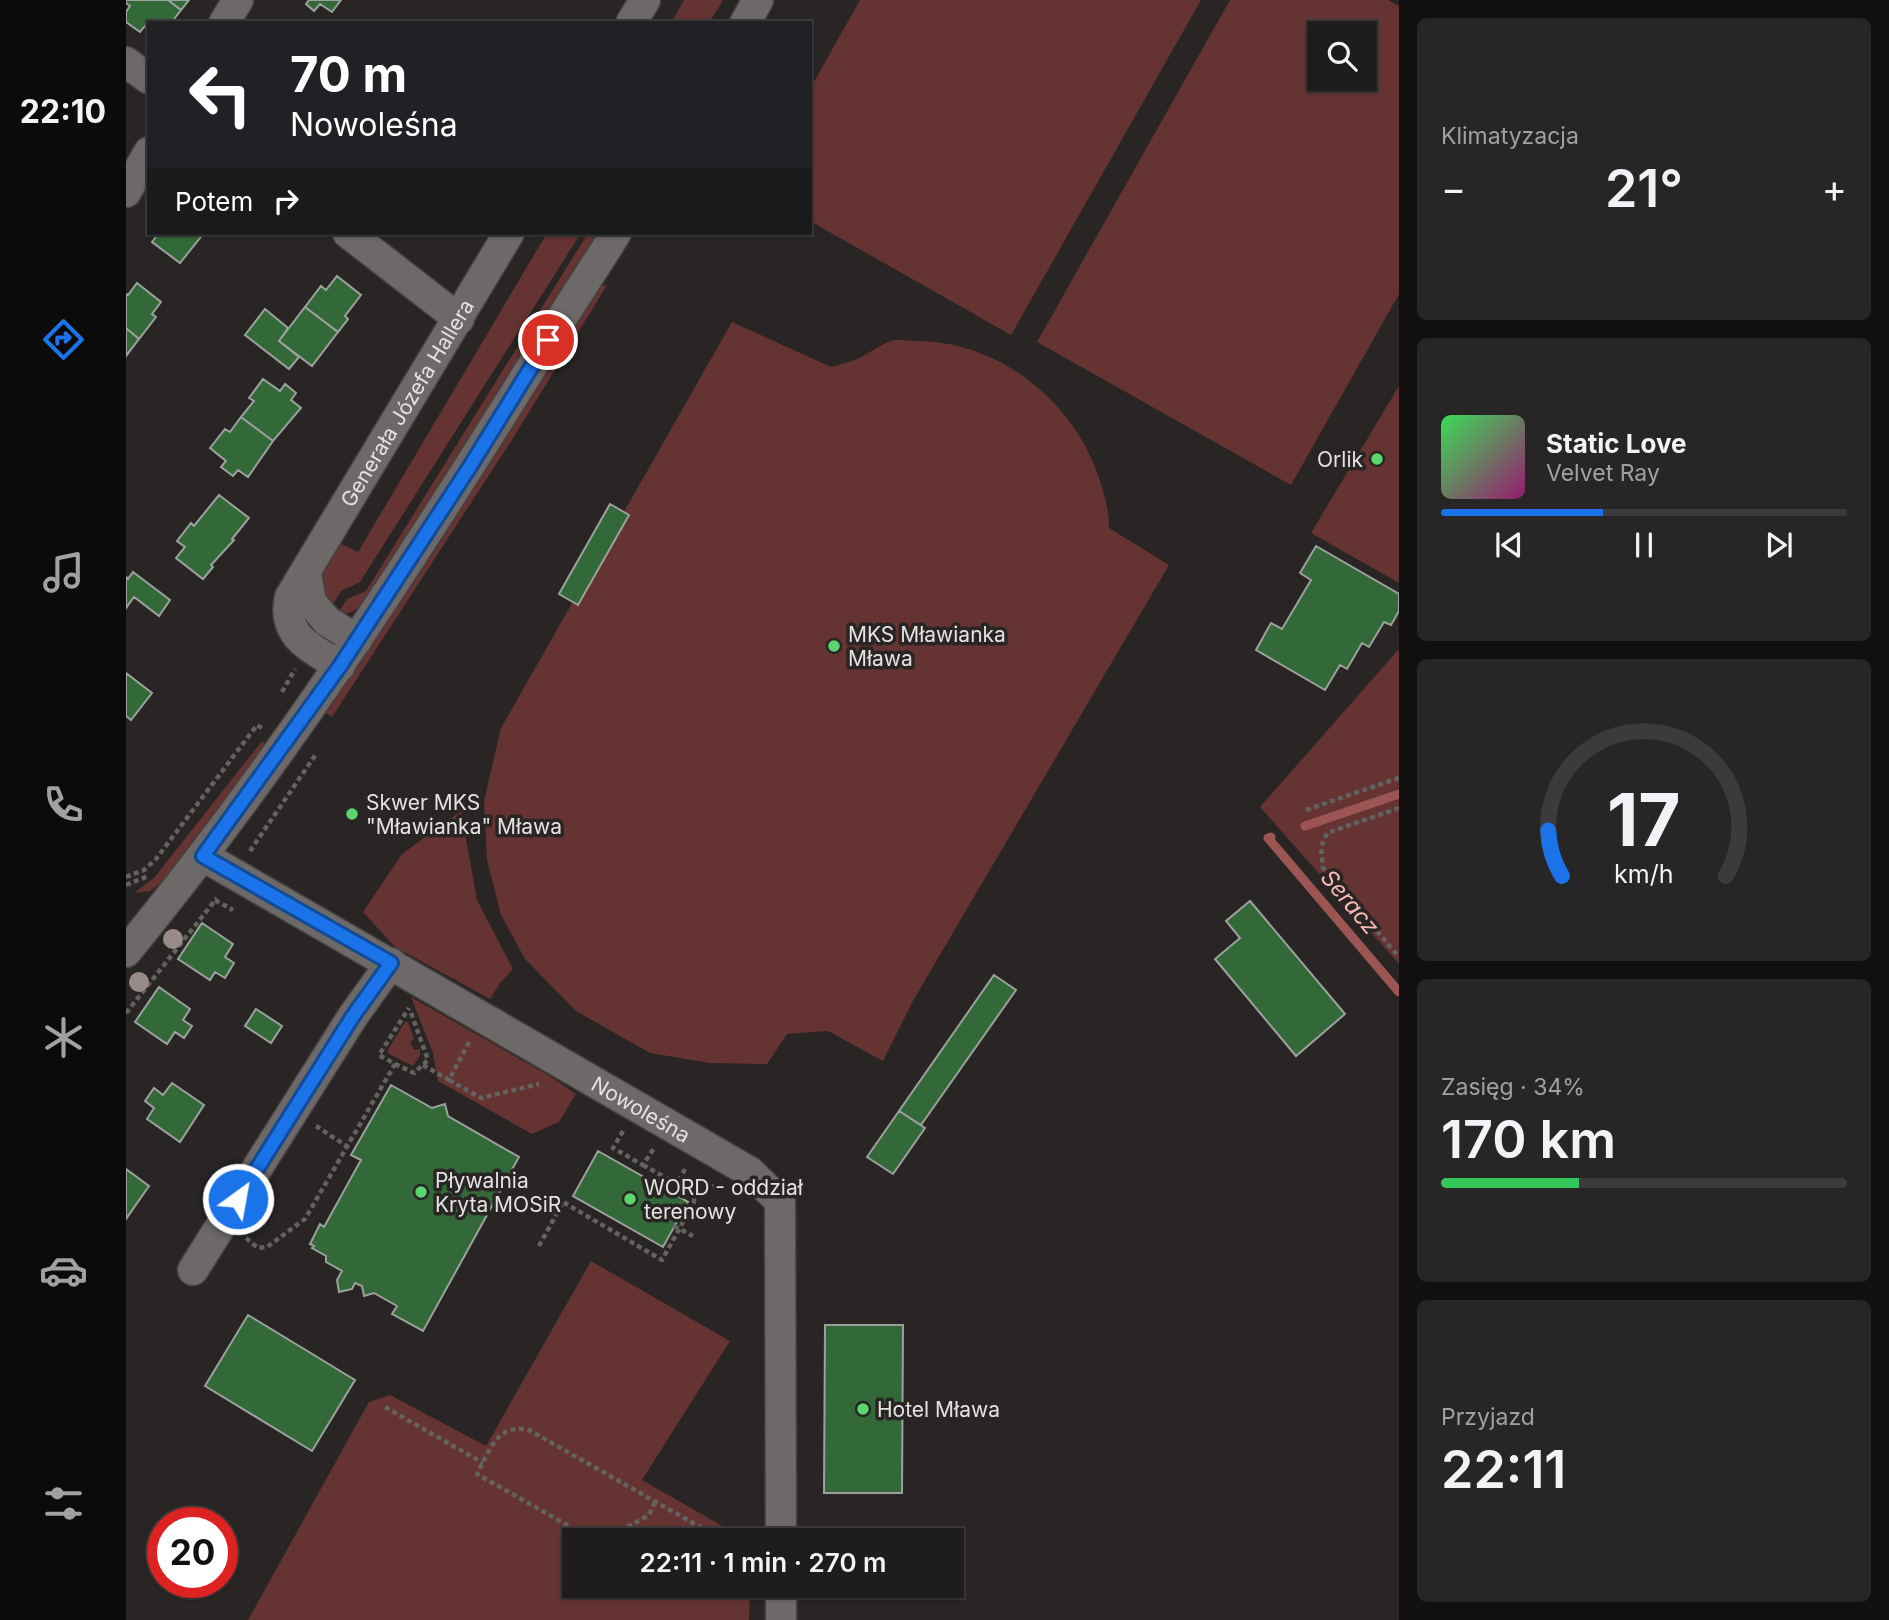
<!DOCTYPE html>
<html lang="pl">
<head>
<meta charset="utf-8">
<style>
  :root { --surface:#1f1c1c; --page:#272525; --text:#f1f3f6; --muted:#a1a1a3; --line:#3c3a3b; --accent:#1a73e8 }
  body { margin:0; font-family:Inter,sans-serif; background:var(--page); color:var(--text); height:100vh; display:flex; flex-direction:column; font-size:26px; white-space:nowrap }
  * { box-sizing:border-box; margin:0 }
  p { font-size:23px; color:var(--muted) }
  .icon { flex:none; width:38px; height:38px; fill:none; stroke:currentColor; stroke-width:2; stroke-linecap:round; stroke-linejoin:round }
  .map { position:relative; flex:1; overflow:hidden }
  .panel { display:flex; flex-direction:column; gap:18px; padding:18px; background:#110f0f; width:490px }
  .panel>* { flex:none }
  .hud { position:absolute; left:21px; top:21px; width:665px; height:214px; border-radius:0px; box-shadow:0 2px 5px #0004,0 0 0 2px var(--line); background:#202124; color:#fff; overflow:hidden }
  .controls { position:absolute; left:1181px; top:21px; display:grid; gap:14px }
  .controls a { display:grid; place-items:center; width:70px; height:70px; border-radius:0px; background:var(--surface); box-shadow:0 2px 5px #0004,0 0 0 2px var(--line); font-size:35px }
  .speed { position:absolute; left:21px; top:1507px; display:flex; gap:14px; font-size:35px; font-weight:700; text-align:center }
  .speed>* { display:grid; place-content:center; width:91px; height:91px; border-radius:50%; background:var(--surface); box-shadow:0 2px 5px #0004,0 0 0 2px var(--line); line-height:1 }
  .speed .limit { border:10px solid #d22; background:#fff; color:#111 }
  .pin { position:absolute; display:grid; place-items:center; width:60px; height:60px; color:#fff; margin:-30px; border:4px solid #fff; border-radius:50%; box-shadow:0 2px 7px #0007 }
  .me { position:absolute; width:77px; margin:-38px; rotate:32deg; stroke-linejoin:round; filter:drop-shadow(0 0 5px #0008) }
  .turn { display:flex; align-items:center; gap:24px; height:147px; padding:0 28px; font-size:32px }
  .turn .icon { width:91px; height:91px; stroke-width:2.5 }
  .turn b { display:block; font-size:49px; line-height:60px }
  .then { display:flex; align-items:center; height:66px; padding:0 28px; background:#0003; gap:14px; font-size:26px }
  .big { font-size:52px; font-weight:600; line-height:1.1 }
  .panel .card { flex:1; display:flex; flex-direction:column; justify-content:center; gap:10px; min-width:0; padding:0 24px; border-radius:10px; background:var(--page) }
  .panel .dial { align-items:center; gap:0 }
  .dial svg { height:182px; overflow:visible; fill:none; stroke:var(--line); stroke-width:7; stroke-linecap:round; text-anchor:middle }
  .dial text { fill:var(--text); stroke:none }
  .song { display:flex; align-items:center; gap:21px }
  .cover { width:84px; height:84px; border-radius:10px; background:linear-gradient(135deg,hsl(130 70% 55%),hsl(320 70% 35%)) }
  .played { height:7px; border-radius:4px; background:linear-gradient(90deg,var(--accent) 40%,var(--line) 40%) }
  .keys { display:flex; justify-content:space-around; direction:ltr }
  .heat { display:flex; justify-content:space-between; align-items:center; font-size:38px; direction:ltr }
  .charge { height:10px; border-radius:5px; background:linear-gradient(90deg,#34c759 34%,var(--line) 0) }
  .trip { position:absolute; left:436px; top:1528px; width:402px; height:70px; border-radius:0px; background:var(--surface); box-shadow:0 2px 5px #0004,0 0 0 2px var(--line); font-weight:600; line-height:70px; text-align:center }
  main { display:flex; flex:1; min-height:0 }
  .tabs { display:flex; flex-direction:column; width:126px; justify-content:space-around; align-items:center; background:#0c0b0b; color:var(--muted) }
  .tabs .icon { width:49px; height:49px }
  .tabs .current { color:var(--accent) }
  .tabs b { font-size:32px; color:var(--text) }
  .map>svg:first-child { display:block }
  .green { fill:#653331; fill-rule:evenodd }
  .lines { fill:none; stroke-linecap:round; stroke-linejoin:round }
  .stream { stroke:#9c5552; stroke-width:9 }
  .building { fill:#336839; stroke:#9da19e; stroke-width:2 }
  .minor-casing { stroke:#444241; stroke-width:33 }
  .path { stroke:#646161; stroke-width:4.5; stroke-dasharray:5 3.5; stroke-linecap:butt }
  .minor { stroke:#6d6968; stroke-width:30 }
  .tree { fill:#998b8a }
  .route-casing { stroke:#114b97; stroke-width:18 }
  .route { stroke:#1a73e8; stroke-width:12 }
  .poi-dot { fill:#5cd56d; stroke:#292525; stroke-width:2.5 }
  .labels { text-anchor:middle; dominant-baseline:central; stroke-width:7; stroke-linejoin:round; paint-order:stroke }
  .street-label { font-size:21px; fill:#e4e2e1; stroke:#292525 }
  .poi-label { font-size:21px; fill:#e4e2e1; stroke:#292525; text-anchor:start }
  .water-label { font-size:23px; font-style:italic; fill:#f9b9b5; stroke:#292525 }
</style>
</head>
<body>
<main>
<nav class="tabs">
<b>22:10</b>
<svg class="icon current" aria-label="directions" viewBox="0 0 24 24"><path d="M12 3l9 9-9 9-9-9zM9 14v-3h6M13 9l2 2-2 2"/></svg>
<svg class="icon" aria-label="music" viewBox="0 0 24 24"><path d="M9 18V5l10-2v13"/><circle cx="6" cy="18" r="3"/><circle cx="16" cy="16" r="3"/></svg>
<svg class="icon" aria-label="phone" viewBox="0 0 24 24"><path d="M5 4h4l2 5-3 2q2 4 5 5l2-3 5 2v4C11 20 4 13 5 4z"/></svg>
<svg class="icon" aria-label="climate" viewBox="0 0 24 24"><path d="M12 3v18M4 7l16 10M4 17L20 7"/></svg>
<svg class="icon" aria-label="car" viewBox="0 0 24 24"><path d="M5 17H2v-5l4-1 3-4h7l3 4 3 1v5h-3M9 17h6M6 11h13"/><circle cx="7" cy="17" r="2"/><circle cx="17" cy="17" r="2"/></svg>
<svg class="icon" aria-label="filters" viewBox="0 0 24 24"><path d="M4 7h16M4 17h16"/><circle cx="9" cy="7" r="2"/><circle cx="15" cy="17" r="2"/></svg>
</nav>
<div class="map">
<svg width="1273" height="1620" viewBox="0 0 1273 1620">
  <rect width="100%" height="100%" fill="#292525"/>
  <path class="green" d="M558,0H597L583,23H545Z
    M734,0H1075L885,335L684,221V89Z
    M1104,0H1262L1273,6V294L1165,485L911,342ZM1194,33H1239V79H1194Z
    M421,233H455L234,582L215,591L204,609L200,606L195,574L210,547L216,544L232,552Z
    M462,233H473L240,601C232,610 224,615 212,613L221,599L240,591Z
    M481,285L389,435L206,717L200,713L308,552L475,286Z
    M606,322L705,367C715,364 726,362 735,357C745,352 758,342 769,340C775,339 783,341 790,341C874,341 949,402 974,481C979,497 983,511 983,528L1043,565L788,999L757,1061L702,1031L661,1034L641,1064L584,1063L524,1053L450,1011L399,959L375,915L361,860L358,801L375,728Z
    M1273,386V583L1185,533Z
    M1273,649V964L1134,807Z
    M136,741L140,745L36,882L24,891L8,893L28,878Z
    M335,811L351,900L387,969L374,983L364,999L269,947L237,912L276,854Z
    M285,997L422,1075L450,1094L433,1122L406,1134L312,1081L307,1053Z
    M279,1022H282L288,1039L284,1042L288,1050L294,1049V1056L287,1066L263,1054L261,1051Z
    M465,1261L604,1341L516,1480L621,1540H448V1586H624L623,1620H122L243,1402L264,1395L360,1446Z"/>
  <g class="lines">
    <path class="stream" d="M1179,826L1273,794
      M1145,837L1142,838L1273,992"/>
  </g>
  <path class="building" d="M0,0H42L55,10L45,23L23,21L14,32L0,22V12L4,6L0,3Z
    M42,0H63L55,10Z
    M183,0H215L206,12L194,4L188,11L180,4Z
    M33,233H78L54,263L26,242Z
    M211,276L235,295L219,316L222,319L212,332L179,307L195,286L200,290Z
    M11,283L35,302L26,314L30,317L13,339L0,328V294L2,295Z
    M179,307L212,332L186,366L153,341Z
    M139,309L162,328L153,341L173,357L163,369L119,335Z
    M0,328L13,339L0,356Z
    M137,379L154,391L159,384L170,393L165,400L175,408L147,441L115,417L128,401L123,398Z
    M115,417L147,441L122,477L112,470L107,476L95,467L100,461L84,448L99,429L104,432Z
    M93,495L123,518L106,539L108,540L85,565L87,567L77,579L50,558L59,547L51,541L65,523L68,526Z
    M484,504L503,515L452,605L433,594Z
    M1190,546L1273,594V611L1265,625L1258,622L1243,647L1236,643L1221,669L1214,665L1199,690L1130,650L1145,623L1156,629L1185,580L1174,573Z
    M7,572L44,600L33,616L8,597L0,608V577L2,579Z
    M0,673L26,693L5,720L0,716Z
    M1124,901L1219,1014L1170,1056L1089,959L1114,938L1100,921Z
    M76,923L107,944L99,957L108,963L99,978L89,972L84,980L52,959Z
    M868,975L890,990L795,1125L773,1111Z
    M33,987L64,1009L57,1020L66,1026L58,1038L49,1032L41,1044L9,1022Z
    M130,1009L156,1026L145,1043L119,1026Z
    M46,1083L78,1105L54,1142L21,1119L28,1108L19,1101L28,1088L37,1095Z
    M265,1085L306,1108L319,1104L322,1116L393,1157L297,1331L266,1314L271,1306L248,1293L238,1296L236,1286L229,1283L226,1289L213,1292L211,1280L216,1271L200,1262V1256L186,1248L188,1246L184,1244L194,1224L198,1227L235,1160L225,1155Z
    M773,1111L799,1128L767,1174L741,1157Z
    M472,1151L562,1202L537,1247L447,1196Z
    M0,1169L23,1186L0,1219Z
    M122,1315L229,1380L186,1451L79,1386Z
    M699,1325H777L776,1493H698Z"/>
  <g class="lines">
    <g class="minor-casing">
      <g id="minor">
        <path d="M98,23L112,0"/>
        <path d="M505,23L519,0"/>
        <path d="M619,23L632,0"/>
        <path d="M0,62L23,79"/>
        <path d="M0,192L23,152"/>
        <path d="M222,233L333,319"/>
        <path d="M180,573L185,602L201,621L231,640"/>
        <path id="s1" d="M214,666C185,648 155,636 164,597L383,233"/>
        <path id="s2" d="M77,856L624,1172L654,1201L655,1540"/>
        <path d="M0,952C152,767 282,566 408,363C434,319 463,277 490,233"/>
        <path d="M67,1270L227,1016L265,963"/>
        <path d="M655,1586V1620"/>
      </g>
    </g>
    <path class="path" d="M156,692L169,669
      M1273,808L1201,833L1195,847L1197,868L1273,957
      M1180,810L1273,778
      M124,851L190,754
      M0,877L18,870L30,859L131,725L136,728
      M0,885L22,876
      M89,900L107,910
      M0,1013L91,898
      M269,1064L288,1073L302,1060L284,1010
      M297,1065L323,1080L343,1042
      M323,1080L355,1098L413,1084
      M190,1126L222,1147
      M497,1131L487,1148L517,1165L528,1148
      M517,1165L551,1184L560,1167
      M551,1184L568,1197L592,1184
      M548,1226L567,1236
      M120,1238L132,1248L141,1247L179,1219L269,1064L253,1055L283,1008
      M413,1246L437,1202L536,1260L568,1202V1197
      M259,1407L357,1463
      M529,1502L523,1515L496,1530L478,1535L457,1534L351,1474C364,1450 371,1423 403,1430L597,1540"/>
    <use href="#minor" class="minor"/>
  </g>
  <g class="tree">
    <circle cx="47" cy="939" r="10"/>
    <circle cx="13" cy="982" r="10"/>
  </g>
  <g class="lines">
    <g class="route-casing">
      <path id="route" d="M112,1199L227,1016L265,963L77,856L214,666L343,468L422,340"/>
    </g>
    <use href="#route" class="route"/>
  </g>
  <g class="poi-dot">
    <circle cx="1251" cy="459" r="7"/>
    <circle cx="708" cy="646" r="7"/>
    <circle cx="226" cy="814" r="7"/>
    <circle cx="295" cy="1192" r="7"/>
    <circle cx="504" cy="1199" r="7"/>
    <circle cx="737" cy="1409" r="7"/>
  </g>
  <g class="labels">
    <g class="street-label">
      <text stroke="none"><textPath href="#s1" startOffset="320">Generała Józefa Hallera</textPath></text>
      <text stroke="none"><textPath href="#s2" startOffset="506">Nowoleśna</textPath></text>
    </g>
    <g class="poi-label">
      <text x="1237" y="459" text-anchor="end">Orlik</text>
      <text x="722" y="634">MKS Mławianka<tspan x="722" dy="24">Mława</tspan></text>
      <text x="240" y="802">Skwer MKS<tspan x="240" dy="24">"Mławianka" Mława</tspan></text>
      <text x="309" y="1180">Pływalnia<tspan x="309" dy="24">Kryta MOSiR</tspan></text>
      <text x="518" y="1187">WORD - oddział<tspan x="518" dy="24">terenowy</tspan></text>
      <text x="751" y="1409">Hotel Mława</text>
    </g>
    <g class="water-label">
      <text transform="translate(1224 902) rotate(50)">Seracz</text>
    </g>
  </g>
</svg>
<div class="controls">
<a><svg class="icon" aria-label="search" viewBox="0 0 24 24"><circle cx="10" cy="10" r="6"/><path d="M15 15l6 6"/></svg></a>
</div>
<div class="speed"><div class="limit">20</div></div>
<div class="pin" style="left:422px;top:340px;background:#d93025"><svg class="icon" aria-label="arrive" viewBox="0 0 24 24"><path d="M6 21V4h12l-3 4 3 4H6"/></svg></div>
<svg class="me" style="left:112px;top:1199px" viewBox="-20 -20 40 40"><circle r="17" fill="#1a73e8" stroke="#fff" stroke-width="3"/><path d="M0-11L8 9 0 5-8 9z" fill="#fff"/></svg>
<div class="trip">22:11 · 1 min · 270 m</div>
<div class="hud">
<div class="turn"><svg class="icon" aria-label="left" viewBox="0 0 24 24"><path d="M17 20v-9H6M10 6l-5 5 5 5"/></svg><div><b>70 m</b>Nowoleśna</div></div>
<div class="then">Potem<svg class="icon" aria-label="right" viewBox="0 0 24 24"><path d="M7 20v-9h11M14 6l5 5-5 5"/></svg></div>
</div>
</div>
<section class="panel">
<div class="card"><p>Klimatyzacja</p>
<div class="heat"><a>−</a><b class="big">21°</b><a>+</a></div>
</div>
<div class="card">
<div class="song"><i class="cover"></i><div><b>Static Love</b><p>Velvet Ray</p></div></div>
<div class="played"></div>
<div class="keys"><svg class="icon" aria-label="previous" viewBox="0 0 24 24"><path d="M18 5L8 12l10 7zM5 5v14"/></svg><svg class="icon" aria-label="pause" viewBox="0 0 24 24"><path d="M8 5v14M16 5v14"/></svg><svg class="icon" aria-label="next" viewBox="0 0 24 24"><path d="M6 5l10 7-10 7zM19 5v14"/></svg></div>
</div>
<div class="card dial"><svg viewBox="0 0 100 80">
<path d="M14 69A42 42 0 1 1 86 69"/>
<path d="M14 69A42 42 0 0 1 8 49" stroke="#1a73e8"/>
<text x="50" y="56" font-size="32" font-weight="700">17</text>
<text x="50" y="72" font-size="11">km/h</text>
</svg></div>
<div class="card"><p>Zasięg · 34%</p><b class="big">170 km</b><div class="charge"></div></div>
<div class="card"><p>Przyjazd</p><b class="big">22:11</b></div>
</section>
</main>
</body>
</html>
